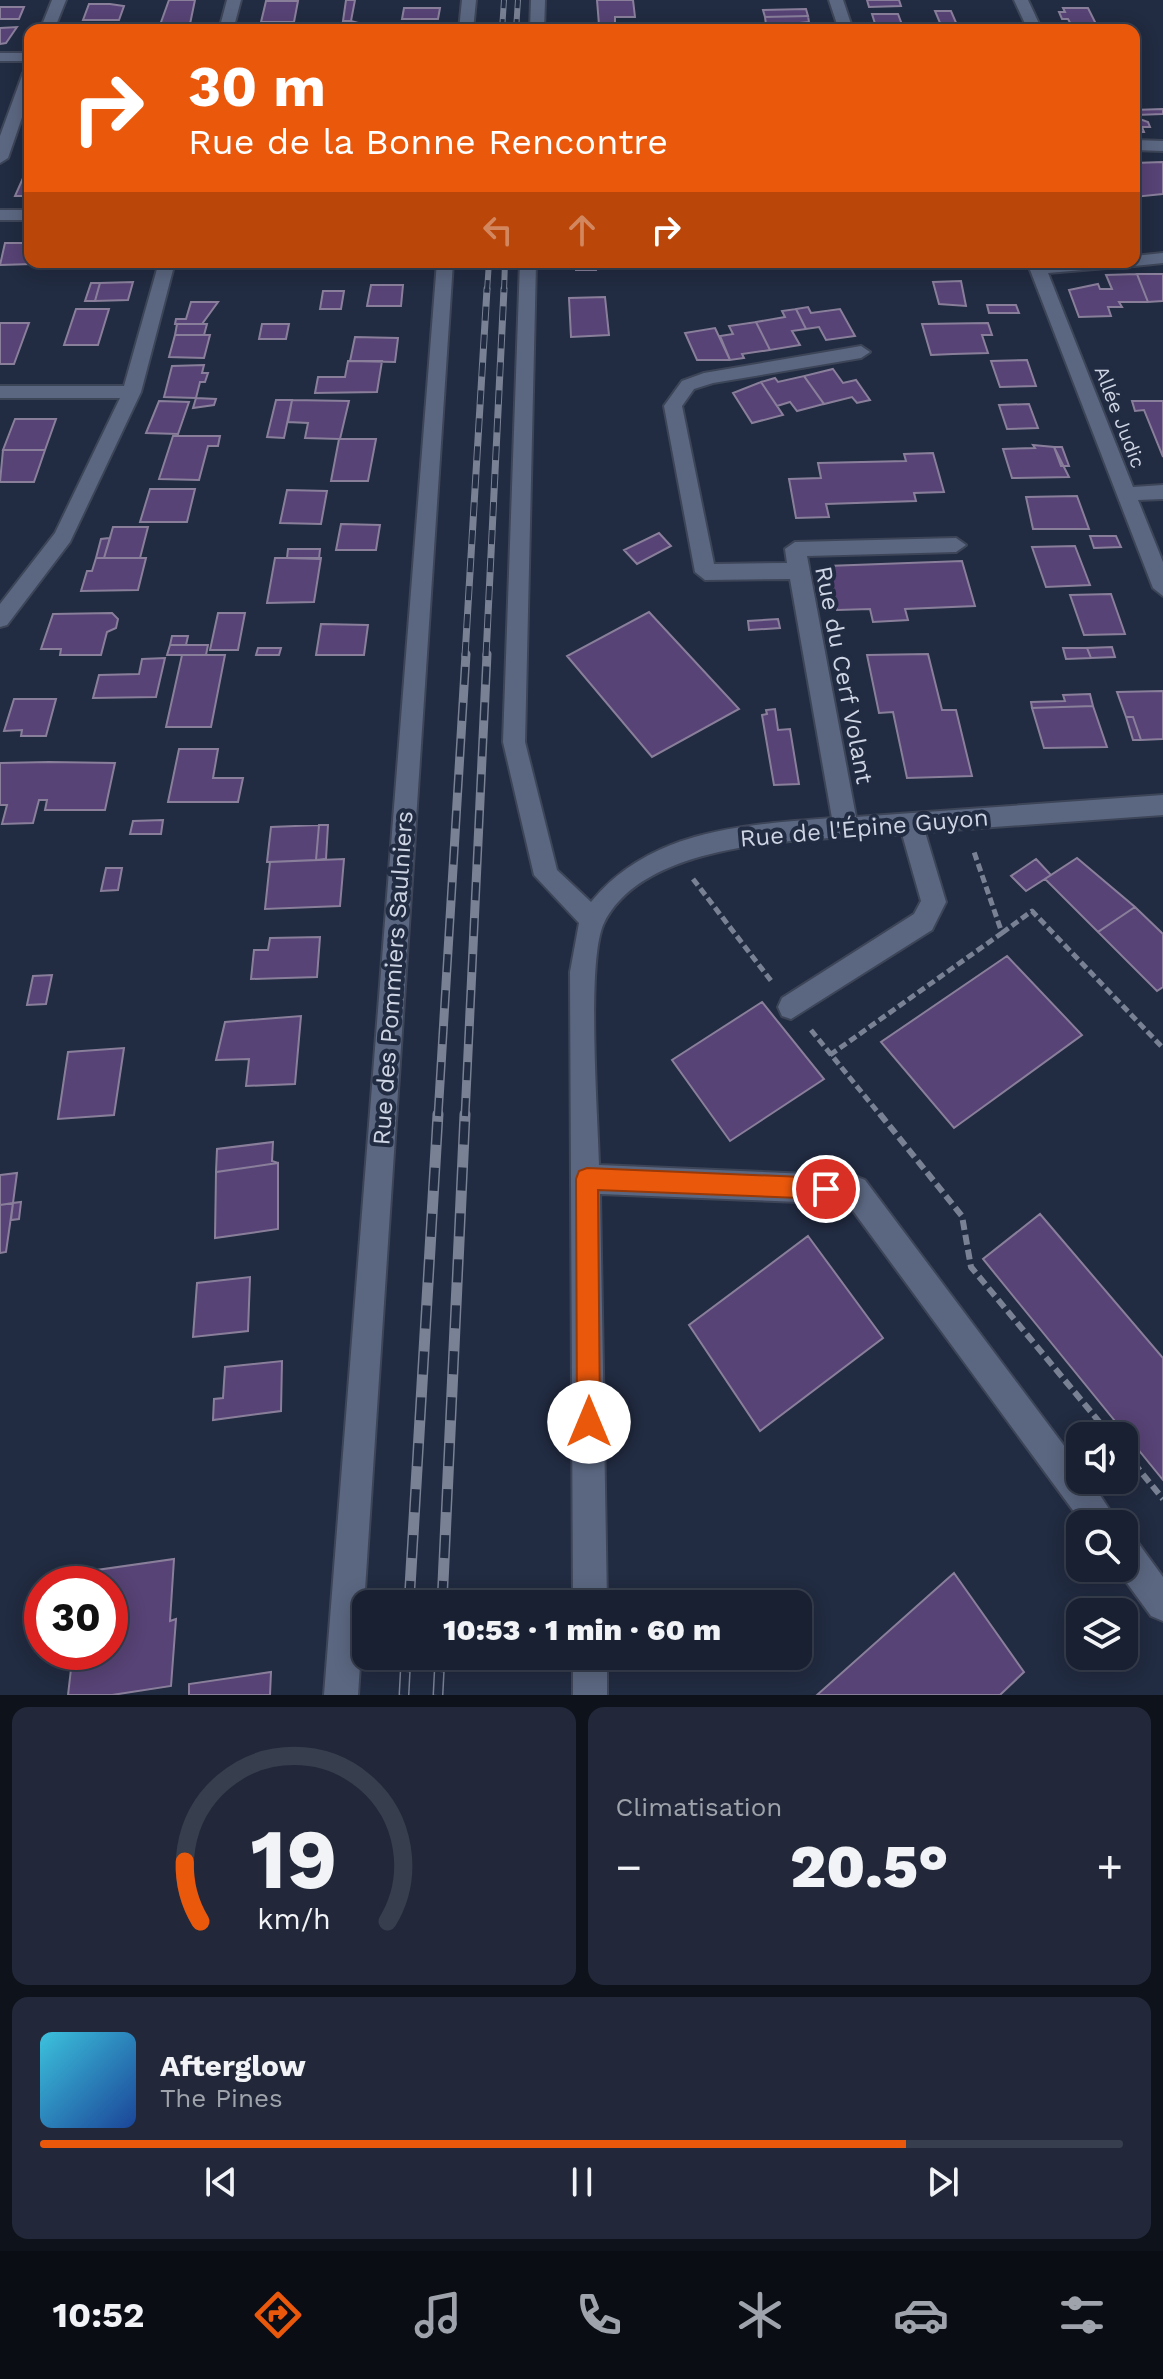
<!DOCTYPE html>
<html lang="fr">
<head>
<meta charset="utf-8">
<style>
  :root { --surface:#192031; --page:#222839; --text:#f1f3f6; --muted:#9fa3ab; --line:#373e4d; --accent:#ea580c }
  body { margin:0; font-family:"Work Sans",sans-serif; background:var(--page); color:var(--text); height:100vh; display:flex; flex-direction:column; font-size:30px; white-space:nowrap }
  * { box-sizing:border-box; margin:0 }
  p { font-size:26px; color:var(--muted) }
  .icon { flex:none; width:44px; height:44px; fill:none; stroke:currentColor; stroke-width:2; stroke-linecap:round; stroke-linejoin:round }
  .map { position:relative; height:1695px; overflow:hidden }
  .sheet { display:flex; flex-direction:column; gap:12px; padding:12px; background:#0e121b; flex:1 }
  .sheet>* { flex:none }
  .hud { position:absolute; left:24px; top:24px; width:1116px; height:244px; border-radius:16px; box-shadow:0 4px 20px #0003,0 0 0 2px var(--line); background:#ea580c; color:#fff; overflow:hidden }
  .tools { position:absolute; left:1066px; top:1422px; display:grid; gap:16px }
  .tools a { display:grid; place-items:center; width:72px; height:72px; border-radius:16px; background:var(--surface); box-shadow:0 4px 20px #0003,0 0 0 2px var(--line); font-size:40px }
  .speed { position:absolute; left:24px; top:1566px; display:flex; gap:16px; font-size:40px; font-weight:700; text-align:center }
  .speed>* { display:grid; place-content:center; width:104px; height:104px; border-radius:50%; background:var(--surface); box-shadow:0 4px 20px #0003,0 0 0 2px var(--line); line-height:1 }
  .speed .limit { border:12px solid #d22; background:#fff; color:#111 }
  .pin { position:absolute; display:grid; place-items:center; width:68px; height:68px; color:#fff; margin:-34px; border:4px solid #fff; border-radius:50%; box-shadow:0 2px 8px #0007 }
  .me { position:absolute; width:88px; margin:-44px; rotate:0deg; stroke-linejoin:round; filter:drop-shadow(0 0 6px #0008) }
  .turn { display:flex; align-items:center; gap:28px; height:168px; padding:0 32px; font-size:36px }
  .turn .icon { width:104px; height:104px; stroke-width:2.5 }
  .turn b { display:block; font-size:56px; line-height:68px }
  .lanes { display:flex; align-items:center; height:76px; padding:0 32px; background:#0003; justify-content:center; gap:40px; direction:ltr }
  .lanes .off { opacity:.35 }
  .big { font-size:60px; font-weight:800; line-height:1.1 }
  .sheet .widget { flex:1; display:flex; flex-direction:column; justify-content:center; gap:12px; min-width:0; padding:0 28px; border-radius:16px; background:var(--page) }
  .sheet .dial { align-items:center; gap:0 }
  .dial svg { height:208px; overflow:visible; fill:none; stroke:var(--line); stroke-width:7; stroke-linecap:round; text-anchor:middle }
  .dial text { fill:var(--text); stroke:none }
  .song { display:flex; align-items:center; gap:24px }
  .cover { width:96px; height:96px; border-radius:12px; background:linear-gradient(135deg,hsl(190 70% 55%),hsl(220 70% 35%)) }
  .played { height:8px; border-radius:4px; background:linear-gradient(90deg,var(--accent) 80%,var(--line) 80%) }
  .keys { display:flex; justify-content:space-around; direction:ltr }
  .heat { display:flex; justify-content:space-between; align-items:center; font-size:44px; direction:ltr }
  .sheet .tiles { flex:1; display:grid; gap:12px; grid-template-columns:1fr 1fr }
  .widget:last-child { grid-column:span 2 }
  .trip { position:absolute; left:352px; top:1590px; width:460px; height:80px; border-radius:16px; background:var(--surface); box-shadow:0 4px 20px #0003,0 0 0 2px var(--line); font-weight:800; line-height:80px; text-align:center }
  .tabs { display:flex; height:128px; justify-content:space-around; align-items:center; background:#0a0d14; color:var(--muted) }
  .tabs .icon { width:56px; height:56px }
  .tabs .on { color:var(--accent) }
  .tabs b { font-size:36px; color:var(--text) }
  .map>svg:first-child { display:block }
  .building { fill:#574375; stroke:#897f9b; stroke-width:2 }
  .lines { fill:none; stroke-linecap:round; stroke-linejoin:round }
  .minor-casing { stroke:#3d4558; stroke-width:4 }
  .path-far1 { stroke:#798294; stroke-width:5; stroke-dasharray:8 4; stroke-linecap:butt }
  .path { stroke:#798294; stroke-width:6; stroke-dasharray:10 5; stroke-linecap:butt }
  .minor { fill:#5b6781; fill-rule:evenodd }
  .rail-far3-casing { stroke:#798194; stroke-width:6 }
  .rail-far2-casing { stroke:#798194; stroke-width:7 }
  .rail-far1-casing { stroke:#798194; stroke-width:9 }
  .rail-casing { stroke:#798194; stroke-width:11 }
  .rail-far3 { stroke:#212b41; stroke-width:4; stroke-dasharray:11; stroke-linecap:butt }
  .rail-far2 { stroke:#212b41; stroke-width:5; stroke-dasharray:14; stroke-linecap:butt }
  .rail-far1 { stroke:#212b41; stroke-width:6; stroke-dasharray:18; stroke-linecap:butt }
  .rail { stroke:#212b41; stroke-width:8; stroke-dasharray:23; stroke-linecap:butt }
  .route { fill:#ea580c; stroke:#983908; stroke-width:2 }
  .labels { text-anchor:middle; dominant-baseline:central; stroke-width:8; stroke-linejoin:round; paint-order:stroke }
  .far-street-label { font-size:20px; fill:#cdd4e3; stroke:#212b41 }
  .street-label { font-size:24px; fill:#cdd4e3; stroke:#212b41 }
</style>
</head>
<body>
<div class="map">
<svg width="1163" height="1695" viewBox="0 0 1163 1695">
  <rect width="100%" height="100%" fill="#212b41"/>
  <path class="building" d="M169,0H195L190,24L160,25Z
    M346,0H355L351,21H343Z
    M597,0H633L635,17H615V25H599Z
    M867,0H899L901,6L869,7Z
    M266,1H298L294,22H261Z
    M89,4H110L124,6L119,20H83Z
    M0,7H24L19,19H0Z
    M404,8H440L438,19H402Z
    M1063,8H1088L1097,26H1072L1068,19H1062L1059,12H1065Z
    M806,9L808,16L765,17L763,10Z
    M935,11H951L957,25L1004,24L1007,29L943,30Z
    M872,14H898L904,30H877Z
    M808,16L809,22L791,24L766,25L765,17Z
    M351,21L362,24L402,23L401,30H349Z
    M17,27L6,43L0,44V28Z
    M1163,109V114L1136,115L1134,110Z
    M1134,117L1148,122L1150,127H1142L1144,132H1134Z
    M1163,162V194L1134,197V163Z
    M23,178H30V196H15Z
    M5,243H30L32,264L0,265Z
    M576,262H596V270H576Z
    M1137,274L1148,302H1119L1122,307H1108L1111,316L1079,317L1069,290L1098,284L1100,289H1112L1106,275Z
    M1137,274H1163V301L1148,302Z
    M961,281L966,306L939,304L933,282Z
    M133,282L128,300L95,301L100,283Z
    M91,283H100L95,301H85Z
    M371,285H403L401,306H367Z
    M323,291H344L341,309H320Z
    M605,297L609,335L571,337L569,298Z
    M191,302H218L202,324H175L176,319H186Z
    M987,305H1016L1019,313H989Z
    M808,307L811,313L840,309L855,336L826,340L819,327L806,329L796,309Z
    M76,309H109L98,345H64Z
    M796,309L806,329L792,331L800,345L770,350L756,322L785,317L782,311Z
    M756,322L770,350L742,354L744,358L730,360L720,336L733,334L729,326Z
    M0,323H29L14,364H0Z
    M988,323L992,335H982L988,353L953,354L931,355L922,324Z
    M177,324H207L204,335H175Z
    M262,324H289L286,339H259Z
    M715,328L730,360H697L685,333Z
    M175,335H210L204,358L169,357Z
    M355,337L398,338L395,362L350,361Z
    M1027,360L1036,386L1000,387L991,361Z
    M348,361H382L377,392L315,393L318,377H345Z
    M204,365L202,373H208L205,382H200L196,398L164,397L172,366Z
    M833,369L843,383L856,380L870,400L857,403L852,397L824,404L804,376Z
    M804,376L824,404L797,411L790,402L777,406L761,382L775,378L778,382Z
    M761,382L783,415L752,423L733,393Z
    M196,398L216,399L214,405L193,408Z
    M276,400H292L284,438L267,437Z
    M292,400L349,401L340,439L305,438L308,423L288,422Z
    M159,401L189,402L178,434L146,433Z
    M1132,401H1163V457L1144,410L1135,411Z
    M1029,404L1038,428L1007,429L999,405Z
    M15,419H56L45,450H3Z
    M173,436H220L218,446H208L199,480L159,479Z
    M339,439H376L368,481H331Z
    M1033,445L1054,447L1069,477L1012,478L1003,449L1035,448Z
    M1054,447H1062L1069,466H1061Z
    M3,450H45L34,482H0Z
    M933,453L944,492L914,493L916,501L826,504L829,517L796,518L789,479L821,478L818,463L906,461L904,454Z
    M150,489H195L187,522H140Z
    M287,490L327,491L321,524L280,523Z
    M1077,496L1089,529H1033L1026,497Z
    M341,524L380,525L376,550H336Z
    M113,527H148L140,558H104Z
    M659,533L671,546L637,564L624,550Z
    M1090,536H1116L1121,547L1094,548Z
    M110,538L104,558H96L101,539Z
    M1075,546L1090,585L1046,587L1032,547Z
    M288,549H320L319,559L287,558Z
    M96,558H146L138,590L81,591L87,571H92Z
    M275,558H321L314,602L267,603Z
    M962,561L975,606L905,609L908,620L873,622L870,609L837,610L827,566Z
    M1111,594L1125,634L1084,635L1070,595Z
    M649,612L739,709L652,757L567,656Z
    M112,613L118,619L116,628L107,632L101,655H60L61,649H41L53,614Z
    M218,613H245L238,650H210Z
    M778,619L780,628L749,630L748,621Z
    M321,624L368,625L364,655H316Z
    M172,636H188L186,645H170Z
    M170,645H208L206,655H167Z
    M1112,647L1115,657L1091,658L1087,648Z
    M258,648H281L279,655H256Z
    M1063,648H1087L1091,658L1066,659Z
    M928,654L942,710H956L972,776L907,778L893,712L879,713L867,655Z
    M182,655H225L211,727H166Z
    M165,658L156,697L93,698L99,675L139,674L142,659Z
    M1163,691V739L1141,740L1133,717H1126L1117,692Z
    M1090,694L1093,706L1032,708L1031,702L1065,701L1063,695Z
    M14,699H56L46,736H21L22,730L4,731Z
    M1093,706L1107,747L1044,748L1032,708Z
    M775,709L778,730L790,729L799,784L774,785L762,715L767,714L766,710Z
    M1126,717H1133L1141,740H1133Z
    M179,749H218L213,778H243L238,802H168Z
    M0,763L49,762L115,763L105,810H45L47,800H39L33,823L2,824L7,805H0Z
    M163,820L161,834H130L133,821Z
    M319,825H328L326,859L316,860Z
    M319,825L316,860L267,862L271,827Z
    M1077,858L1135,907L1098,932L1045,879Z
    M344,859L340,906L265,909L270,862Z
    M1036,859L1051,875L1026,891L1011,876Z
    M106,868H122L118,890L101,891Z
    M1135,907L1163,934V987L1157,991L1098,932Z
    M320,937L317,977L251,979L254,950H268L270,938Z
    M1007,956L1082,1035L954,1128L881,1042Z
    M52,975L46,1004L27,1005L33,976Z
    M762,1002L824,1079L730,1141L672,1060Z
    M301,1016L295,1084L246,1086L249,1059L216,1060L225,1022Z
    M124,1048L114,1115L58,1119L68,1052Z
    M273,1142L272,1161L278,1163L216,1172L217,1149Z
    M278,1163V1229L215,1238L216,1172Z
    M17,1173L13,1203L0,1205V1175Z
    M21,1202L19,1219L11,1220L13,1203Z
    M13,1203L6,1252L0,1253V1205Z
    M1040,1214L1163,1358V1480L983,1259Z
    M808,1236L883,1338L760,1431L689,1325Z
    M250,1277L248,1331L193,1337L197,1283Z
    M282,1361L281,1411L213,1420L214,1399L223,1398L225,1367Z
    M174,1559L170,1621L176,1619L171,1686L112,1695H68L73,1652H110V1584H96L97,1570Z
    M954,1573L1024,1672L1000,1695H817Z
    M271,1672L270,1695H189V1684Z"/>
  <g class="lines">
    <g class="minor-casing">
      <path id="minor" d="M52,0H66L54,30H40Z
        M227,0H241L233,30H219Z
        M462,0H476L473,30H459Z
        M531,0H545L544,30H530Z
        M829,0H843L853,30H839Z
        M1014,0H1028L1042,30H1028Z
        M0,53H30V61H0Z
        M30,69V94L8,158L0,163V136L23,73Z
        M1134,140L1163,141V151L1134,150Z
        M0,210H30V220H0Z
        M1163,253V263L1134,266L1126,262L1118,267L1048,273L1133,487L1163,485V499L1138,500L1163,562V596L1153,588L1027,262H1134V256Z
        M159,262H175L141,392L70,542L7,625L0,627V604L55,533L120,398H0V386H124Z
        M437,262H453L358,1695H324Z
        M520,262H536L525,742L557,870L591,902C651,829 744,825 832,818L790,579L705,580L695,572L664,406L682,381L704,373L861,346L870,352L861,358L713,383L694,389L682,406L714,564L787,563L785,549L795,542L956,538L966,545L956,552L807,556L856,817L1163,795V815L925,832L946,902L932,930L791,1019L782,1016L778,1007L782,998L914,914L921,901L902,834C819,840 647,836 604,923C586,959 598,1117 599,1165L855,1176L865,1180L1080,1467V1480H1090L1119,1524H1083L848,1204L600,1194L607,1604H573L570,972L579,923L534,875L503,742Z
        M1124,1536L1136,1540L1163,1577V1621L1151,1616L1116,1568H1124Z
        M573,1656H607V1695H573Z"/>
    </g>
    <path class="path-far1" d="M693,879L772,982
      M1002,933L1032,911L1163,1048
      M811,1030L881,1116
      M830,1055L1002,933L973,849"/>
    <path class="path" d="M880,1114L962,1216L971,1267L1111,1436
      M1124,1451L1163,1499"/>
    <use href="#minor" class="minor"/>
    <g class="rail-far3-casing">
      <path id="rail-far3" d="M502,30L504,0
        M516,30L518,0
        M487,291L489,262
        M504,291L505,262"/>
    </g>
    <g class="rail-far2-casing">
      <path id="rail-far2" d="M465,656L487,289
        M486,656L504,289"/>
    </g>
    <g class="rail-far1-casing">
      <path id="rail-far1" d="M438,1116L466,654
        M465,1116L487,654"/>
    </g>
    <g class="rail-casing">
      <path id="rail" d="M409,1604L438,1114
        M442,1604L465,1114
        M404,1695L406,1656
        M438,1695L440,1656"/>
    </g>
    <use href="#rail-far3" class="rail-far3"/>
    <use href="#rail-far2" class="rail-far2"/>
    <use href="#rail-far1" class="rail-far1"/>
    <use href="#rail" class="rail"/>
  </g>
  <path class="route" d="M587,1168L826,1178L833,1181L836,1189L833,1196L826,1199L598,1190L600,1422L597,1430L589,1434L580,1430L577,1422L576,1179L579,1171Z"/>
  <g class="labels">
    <g class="far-street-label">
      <text transform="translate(1120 417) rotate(69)">Allée Judic</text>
    </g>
    <g class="street-label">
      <text transform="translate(844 675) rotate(79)">Rue du Cerf Volant</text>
      <text transform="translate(864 828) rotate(-5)">Rue de l'Épine Guyon</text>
      <text transform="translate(393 978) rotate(-86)">Rue des Pommiers Saulniers</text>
    </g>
  </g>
</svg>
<div class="tools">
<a><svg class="icon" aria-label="sound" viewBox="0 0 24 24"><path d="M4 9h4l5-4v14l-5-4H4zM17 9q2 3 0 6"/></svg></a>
<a><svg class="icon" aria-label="search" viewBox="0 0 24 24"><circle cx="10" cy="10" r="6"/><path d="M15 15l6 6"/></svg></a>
<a><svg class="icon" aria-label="layers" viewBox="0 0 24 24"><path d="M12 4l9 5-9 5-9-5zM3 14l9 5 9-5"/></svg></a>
</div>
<div class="speed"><div class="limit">30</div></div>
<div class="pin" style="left:826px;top:1189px;background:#d93025"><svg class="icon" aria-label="arrive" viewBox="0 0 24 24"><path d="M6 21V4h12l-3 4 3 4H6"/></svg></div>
<svg class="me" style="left:589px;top:1422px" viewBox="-20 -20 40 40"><circle r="19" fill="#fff"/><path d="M0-13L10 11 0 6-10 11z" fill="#ea580c"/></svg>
<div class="trip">10:53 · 1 min · 60 m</div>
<div class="hud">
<div class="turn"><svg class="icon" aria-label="right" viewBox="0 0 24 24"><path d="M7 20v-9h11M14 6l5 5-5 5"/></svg><div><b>30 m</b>Rue de la Bonne Rencontre</div></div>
<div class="lanes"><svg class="icon off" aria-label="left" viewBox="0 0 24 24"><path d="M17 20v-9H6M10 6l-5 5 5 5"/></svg><svg class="icon off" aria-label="ahead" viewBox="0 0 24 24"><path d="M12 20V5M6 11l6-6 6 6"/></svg><svg class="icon" aria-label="right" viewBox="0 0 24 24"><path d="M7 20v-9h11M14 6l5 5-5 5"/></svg></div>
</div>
</div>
<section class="sheet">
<div class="tiles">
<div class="widget dial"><svg viewBox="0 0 100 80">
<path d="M14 69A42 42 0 1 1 86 69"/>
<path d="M14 69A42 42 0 0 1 8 46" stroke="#ea580c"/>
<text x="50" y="56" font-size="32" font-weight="700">19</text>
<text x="50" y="72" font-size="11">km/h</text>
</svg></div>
<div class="widget"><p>Climatisation</p>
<div class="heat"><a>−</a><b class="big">20.5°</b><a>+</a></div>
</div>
<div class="widget">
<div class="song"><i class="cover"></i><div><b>Afterglow</b><p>The Pines</p></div></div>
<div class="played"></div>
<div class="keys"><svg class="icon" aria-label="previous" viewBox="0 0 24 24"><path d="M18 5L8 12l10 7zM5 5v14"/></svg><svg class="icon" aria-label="pause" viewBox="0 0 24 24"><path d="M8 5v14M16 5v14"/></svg><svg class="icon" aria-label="next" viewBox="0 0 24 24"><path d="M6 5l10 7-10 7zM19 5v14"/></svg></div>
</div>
</div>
</section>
<nav class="tabs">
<b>10:52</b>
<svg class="icon on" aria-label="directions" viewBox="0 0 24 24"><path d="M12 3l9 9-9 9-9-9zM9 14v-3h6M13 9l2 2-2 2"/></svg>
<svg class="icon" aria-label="music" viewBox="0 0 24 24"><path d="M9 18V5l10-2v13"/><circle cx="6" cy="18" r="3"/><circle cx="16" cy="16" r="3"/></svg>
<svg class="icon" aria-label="phone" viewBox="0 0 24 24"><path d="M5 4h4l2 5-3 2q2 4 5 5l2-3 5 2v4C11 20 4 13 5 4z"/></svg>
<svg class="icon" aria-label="climate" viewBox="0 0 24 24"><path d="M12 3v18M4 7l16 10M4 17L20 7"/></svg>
<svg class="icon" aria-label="car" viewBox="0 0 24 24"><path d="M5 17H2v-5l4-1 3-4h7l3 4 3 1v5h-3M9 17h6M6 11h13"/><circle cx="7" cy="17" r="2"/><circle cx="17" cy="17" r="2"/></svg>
<svg class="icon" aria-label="filters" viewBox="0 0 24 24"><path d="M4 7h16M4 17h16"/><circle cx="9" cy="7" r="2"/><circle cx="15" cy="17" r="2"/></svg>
</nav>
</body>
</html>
